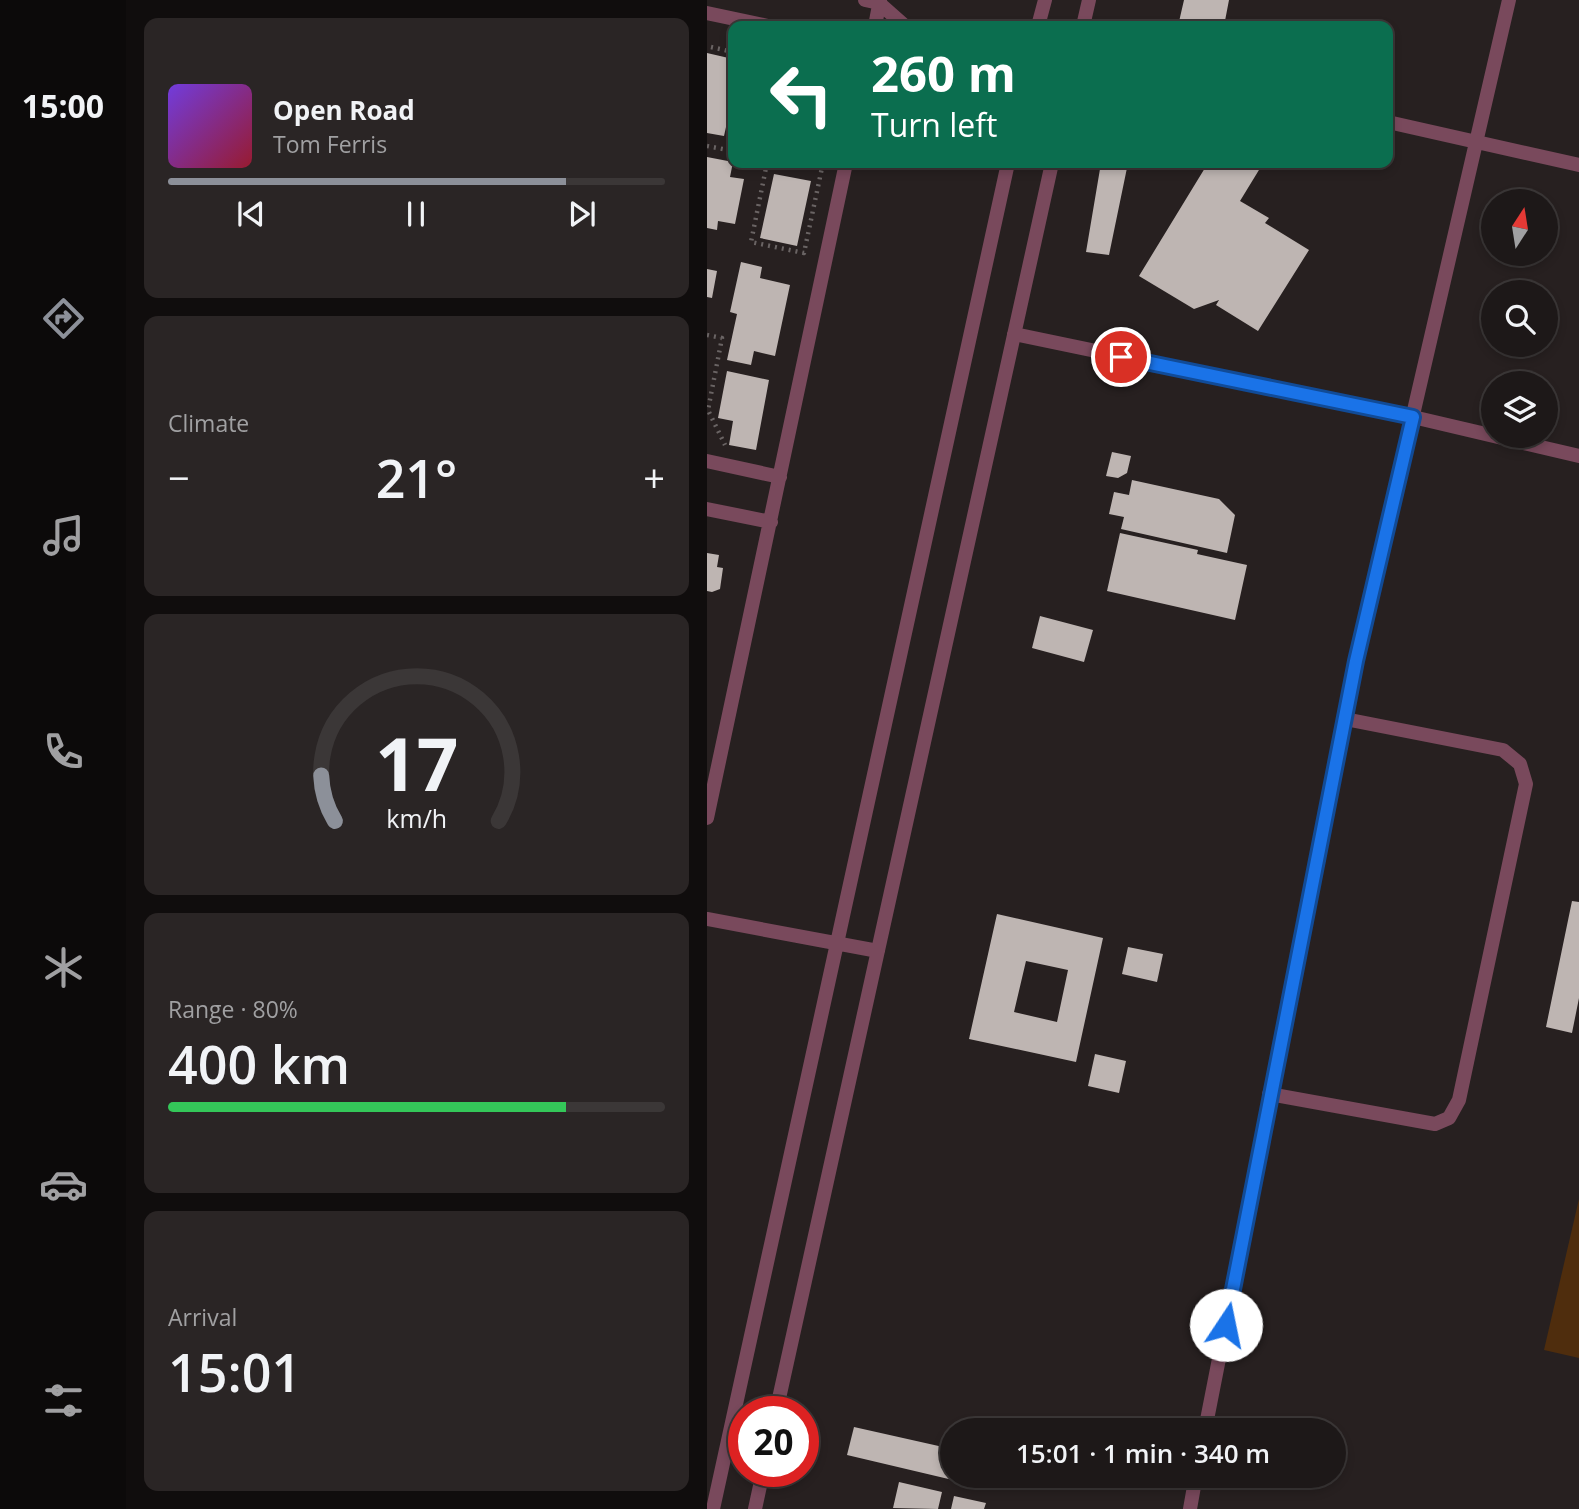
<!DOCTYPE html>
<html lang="en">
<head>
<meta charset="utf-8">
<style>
  :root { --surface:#1d1818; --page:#2a2525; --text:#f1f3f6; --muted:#a0a0a2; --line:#3b3737; --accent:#8c9099 }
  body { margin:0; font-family:"Open Sans",sans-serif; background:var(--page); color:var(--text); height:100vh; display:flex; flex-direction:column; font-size:26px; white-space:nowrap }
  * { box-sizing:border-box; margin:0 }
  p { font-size:23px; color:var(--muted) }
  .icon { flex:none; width:38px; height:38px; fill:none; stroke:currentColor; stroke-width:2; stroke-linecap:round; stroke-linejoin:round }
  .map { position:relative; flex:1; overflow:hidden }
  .drawer { display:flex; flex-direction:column; gap:18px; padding:18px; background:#100d0d; width:581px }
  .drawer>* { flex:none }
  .banner { position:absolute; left:21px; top:21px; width:665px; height:147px; border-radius:14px; box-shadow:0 4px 10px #0003,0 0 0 2px var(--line); background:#0b6e4f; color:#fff; overflow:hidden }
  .needle { width:46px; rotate:12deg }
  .buttons { position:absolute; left:774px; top:189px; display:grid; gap:14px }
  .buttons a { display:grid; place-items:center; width:77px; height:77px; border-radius:50%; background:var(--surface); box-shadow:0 4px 10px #0003,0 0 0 2px var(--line); font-size:35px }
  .speed { position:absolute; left:21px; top:1396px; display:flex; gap:14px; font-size:35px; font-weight:700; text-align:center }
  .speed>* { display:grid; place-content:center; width:91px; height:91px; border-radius:50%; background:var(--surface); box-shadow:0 4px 10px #0003,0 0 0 2px var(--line); line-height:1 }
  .speed .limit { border:10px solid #d22; background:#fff; color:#111 }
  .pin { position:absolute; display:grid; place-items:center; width:60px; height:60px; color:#fff; margin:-30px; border:4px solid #fff; border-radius:50%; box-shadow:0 2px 7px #0007 }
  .me { position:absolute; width:77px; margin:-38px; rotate:11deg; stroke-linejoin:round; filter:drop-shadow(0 0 5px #0008) }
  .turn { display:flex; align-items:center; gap:24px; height:147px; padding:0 28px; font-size:32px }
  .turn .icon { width:91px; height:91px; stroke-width:2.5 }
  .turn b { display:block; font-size:49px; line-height:60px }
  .big { font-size:52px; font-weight:600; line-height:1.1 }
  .drawer .widget { flex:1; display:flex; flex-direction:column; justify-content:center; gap:10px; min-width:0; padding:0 24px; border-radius:14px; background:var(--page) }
  .drawer .dial { align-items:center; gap:0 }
  .dial svg { height:182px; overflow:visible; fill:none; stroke:var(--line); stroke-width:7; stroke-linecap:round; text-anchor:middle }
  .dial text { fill:var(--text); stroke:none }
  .song { display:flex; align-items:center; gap:21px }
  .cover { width:84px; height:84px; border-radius:10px; background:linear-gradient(135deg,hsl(260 70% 55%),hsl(350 70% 35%)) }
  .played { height:7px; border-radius:4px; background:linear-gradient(90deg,var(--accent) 80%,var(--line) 80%) }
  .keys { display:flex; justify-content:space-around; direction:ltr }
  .heat { display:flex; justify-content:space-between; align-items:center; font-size:38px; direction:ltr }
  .charge { height:10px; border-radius:5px; background:linear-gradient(90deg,#34c759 80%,var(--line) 0) }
  .trip { position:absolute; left:233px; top:1418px; width:406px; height:70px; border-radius:35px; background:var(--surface); box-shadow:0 4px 10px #0003,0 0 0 2px var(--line); font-weight:600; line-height:70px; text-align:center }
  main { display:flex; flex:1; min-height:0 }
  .tab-bar { display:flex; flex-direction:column; width:126px; justify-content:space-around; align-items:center; background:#0c0a0a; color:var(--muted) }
  .tab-bar .icon { width:49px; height:49px }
  .tab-bar .on { color:var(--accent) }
  .tab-bar b { font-size:32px; color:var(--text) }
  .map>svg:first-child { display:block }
  .green { fill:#4f2d0d }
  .building { fill:#beb5b2; fill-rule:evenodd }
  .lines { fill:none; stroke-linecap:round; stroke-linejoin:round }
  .path { stroke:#6a6464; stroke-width:4.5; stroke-dasharray:2 5; stroke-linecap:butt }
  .lane { stroke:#79495c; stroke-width:14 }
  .route-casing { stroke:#114b97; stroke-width:18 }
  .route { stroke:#1a73e8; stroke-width:12 }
</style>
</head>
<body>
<main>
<nav class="tab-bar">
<b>15:00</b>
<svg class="icon on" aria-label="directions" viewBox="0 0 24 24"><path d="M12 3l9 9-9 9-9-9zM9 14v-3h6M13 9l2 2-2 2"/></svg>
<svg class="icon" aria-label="music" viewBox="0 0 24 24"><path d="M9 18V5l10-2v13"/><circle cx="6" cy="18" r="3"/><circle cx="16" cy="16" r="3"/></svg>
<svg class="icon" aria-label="phone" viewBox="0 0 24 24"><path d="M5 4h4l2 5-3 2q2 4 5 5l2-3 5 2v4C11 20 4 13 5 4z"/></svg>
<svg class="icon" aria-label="climate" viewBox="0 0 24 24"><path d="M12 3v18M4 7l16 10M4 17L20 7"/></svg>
<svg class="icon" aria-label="car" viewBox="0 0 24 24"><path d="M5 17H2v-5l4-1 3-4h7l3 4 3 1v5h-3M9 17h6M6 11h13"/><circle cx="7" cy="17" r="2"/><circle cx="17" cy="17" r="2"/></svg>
<svg class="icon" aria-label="filters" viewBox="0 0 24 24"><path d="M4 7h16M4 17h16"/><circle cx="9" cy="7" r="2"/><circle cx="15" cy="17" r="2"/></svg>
</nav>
<section class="drawer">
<div class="widget">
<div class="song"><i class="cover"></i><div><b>Open Road</b><p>Tom Ferris</p></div></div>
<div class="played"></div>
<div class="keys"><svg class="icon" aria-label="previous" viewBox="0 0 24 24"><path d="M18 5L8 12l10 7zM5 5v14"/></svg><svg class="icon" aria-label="pause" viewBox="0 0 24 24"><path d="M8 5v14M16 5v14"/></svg><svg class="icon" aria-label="next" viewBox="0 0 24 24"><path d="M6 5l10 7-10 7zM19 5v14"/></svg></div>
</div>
<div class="widget"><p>Climate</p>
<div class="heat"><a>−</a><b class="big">21°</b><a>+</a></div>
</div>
<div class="widget dial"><svg viewBox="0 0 100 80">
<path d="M14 69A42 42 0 1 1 86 69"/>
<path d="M14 69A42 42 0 0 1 8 49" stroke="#8c9099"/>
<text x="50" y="56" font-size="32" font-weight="700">17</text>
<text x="50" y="72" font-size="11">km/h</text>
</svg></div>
<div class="widget"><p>Range · 80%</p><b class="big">400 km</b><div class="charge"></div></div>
<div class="widget"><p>Arrival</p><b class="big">15:01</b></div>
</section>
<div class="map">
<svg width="872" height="1509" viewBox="0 0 872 1509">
  <rect width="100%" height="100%" fill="#272020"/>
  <path class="green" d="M872,1199V1358L837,1350Z"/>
  <path class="building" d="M477,0H522L517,26H471Z
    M0,53L26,59V110L23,109L17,136L0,133Z
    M0,157L26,162L23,177L37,179L28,224L11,221L10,230L0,228Z
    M394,163H421L402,255L379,252Z
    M501,163L555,165L533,201L562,218L558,223L602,250L551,331L509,305L512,300L487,309L432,276Z
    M67,174L104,181L90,246L53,238Z
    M34,262L55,267L53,278L83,285L68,356L47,351L44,365L20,360L30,314L23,312Z
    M0,269L10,271L5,298L0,297Z
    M20,371L62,380L49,450L22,445L26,421L11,418Z
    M405,452L424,456L420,473L411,478L399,476Z
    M425,480L512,499L528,515L520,553L414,529L417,517L402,514L407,492L422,495Z
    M413,533L491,550L490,554L540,565L528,620L400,591Z
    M0,553L12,555L10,567L16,568L13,589L5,592L0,591Z
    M333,616L386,630L377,662L325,648Z
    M865,901L872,902V998L865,1033L839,1027Z
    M290,914L396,938L369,1062L262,1039ZM319,961L361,970L350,1022L307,1012Z
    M421,947L456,954L450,982L415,974Z
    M388,1054L419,1061L412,1093L381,1086Z
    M147,1427L245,1449V1475H252L250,1481L140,1455Z
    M192,1482L235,1492L231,1509L186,1508Z
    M247,1496L279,1503L277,1509H244Z"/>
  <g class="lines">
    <path class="path" d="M4,47L26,52
      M0,146L26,151
      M60,163L44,242L97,253L116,163
      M0,335L15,338L1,410L18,445"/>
    <path class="lane" d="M158,0L172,3L198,26
      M0,13L61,26
      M168,26L173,0
      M331,26L338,0
      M376,26L382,0
      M681,122L872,165
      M307,334L706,417L872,456
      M0,461L73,477
      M0,509L64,522
      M0,818L139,163
      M0,919L171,951
      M562,1094L728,1124L742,1118L752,1100L819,784L813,764L796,750L638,719
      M69,1412L345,163
      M498,1430L649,661L802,0
      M6,1509L301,163
      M48,1509L56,1472
      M483,1509L489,1475"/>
  </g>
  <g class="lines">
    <g class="route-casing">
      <path id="route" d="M414,357L706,417L649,661L519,1325"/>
    </g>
    <use href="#route" class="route"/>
  </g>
</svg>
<div class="buttons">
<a><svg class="needle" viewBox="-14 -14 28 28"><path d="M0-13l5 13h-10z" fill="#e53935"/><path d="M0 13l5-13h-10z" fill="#a0a0a2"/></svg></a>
<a><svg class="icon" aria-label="search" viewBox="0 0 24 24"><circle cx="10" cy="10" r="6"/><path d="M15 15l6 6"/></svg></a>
<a><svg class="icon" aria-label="layers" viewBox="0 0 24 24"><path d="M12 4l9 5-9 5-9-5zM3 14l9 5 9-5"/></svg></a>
</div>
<div class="speed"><div class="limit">20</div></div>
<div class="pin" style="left:414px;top:357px;background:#d93025"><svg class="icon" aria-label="arrive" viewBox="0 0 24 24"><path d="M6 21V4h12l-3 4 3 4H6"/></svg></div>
<svg class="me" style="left:519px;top:1325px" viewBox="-20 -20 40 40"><circle r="19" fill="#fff"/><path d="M0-13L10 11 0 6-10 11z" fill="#1a73e8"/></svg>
<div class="trip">15:01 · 1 min · 340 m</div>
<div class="banner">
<div class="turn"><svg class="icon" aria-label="left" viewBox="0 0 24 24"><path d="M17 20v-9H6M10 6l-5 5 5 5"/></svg><div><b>260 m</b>Turn left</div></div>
</div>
</div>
</main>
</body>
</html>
